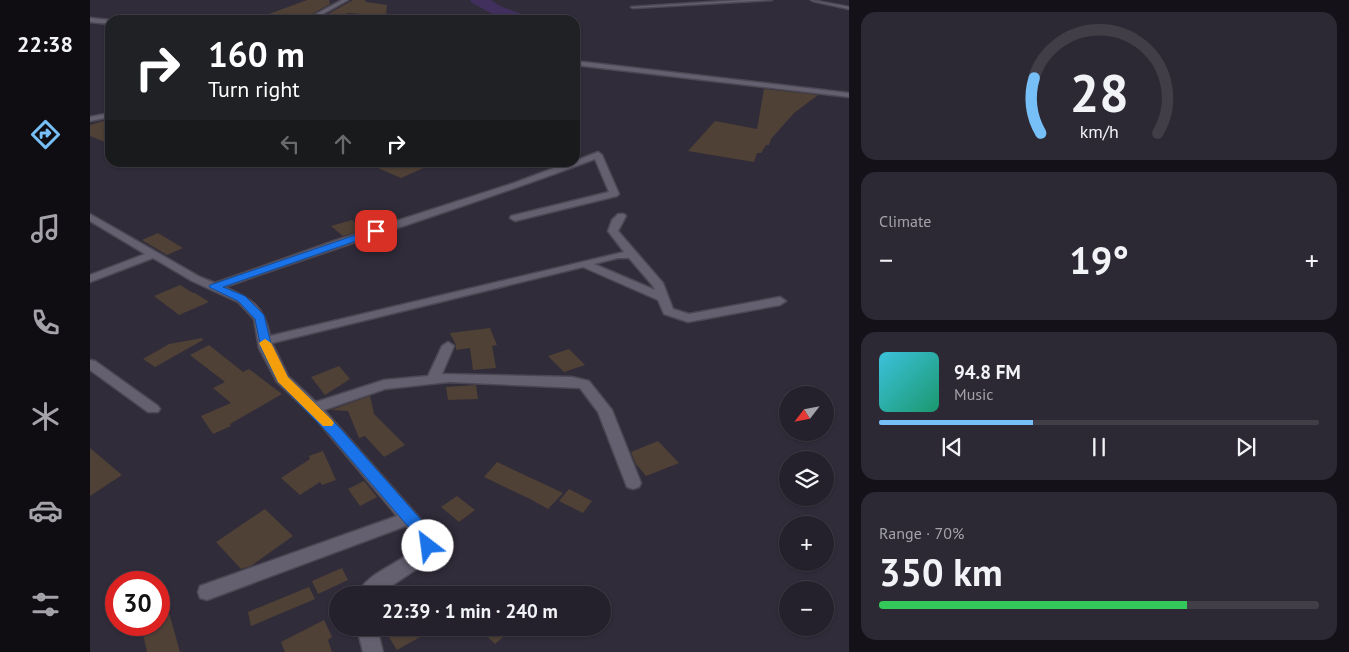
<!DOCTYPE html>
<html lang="en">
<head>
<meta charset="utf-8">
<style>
  :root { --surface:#25212c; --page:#2d2934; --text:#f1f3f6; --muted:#a3a3a9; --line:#423e48; --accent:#77c0f7 }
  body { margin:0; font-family:"PT Sans",sans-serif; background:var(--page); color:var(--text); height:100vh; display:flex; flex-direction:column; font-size:19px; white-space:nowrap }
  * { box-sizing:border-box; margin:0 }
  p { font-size:16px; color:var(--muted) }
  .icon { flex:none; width:28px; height:28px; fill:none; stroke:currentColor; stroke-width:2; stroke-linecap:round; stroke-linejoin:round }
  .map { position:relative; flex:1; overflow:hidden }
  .details { display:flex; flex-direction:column; gap:12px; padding:12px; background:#141218; width:500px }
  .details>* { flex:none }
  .top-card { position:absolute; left:15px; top:15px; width:475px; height:152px; border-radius:15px; box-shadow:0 1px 4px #0004,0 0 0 1px var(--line); background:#202124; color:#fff; overflow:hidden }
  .needle { width:32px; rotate:238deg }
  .tools { position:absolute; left:689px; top:386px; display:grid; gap:10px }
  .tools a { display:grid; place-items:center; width:55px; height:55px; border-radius:50%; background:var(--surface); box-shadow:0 1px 4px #0004,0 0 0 1px var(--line); font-size:25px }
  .speed { position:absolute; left:15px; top:571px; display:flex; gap:10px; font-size:25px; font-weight:700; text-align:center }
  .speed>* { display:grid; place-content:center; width:65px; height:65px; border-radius:50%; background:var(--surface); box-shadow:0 1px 4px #0004,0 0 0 1px var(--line); line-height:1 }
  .speed .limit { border:8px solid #d22; background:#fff; color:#111 }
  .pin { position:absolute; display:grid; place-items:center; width:42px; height:42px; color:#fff; margin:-21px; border-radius:10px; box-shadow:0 2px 8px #0006 }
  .me { position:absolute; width:55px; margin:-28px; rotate:330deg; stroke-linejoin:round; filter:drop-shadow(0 0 4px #0008) }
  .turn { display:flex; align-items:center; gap:18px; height:105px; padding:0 20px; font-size:22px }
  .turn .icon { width:65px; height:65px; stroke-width:2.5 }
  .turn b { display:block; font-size:35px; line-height:42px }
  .lanes { display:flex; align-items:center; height:48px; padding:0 20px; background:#0003; justify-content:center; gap:25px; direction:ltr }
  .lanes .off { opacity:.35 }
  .big { font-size:38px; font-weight:800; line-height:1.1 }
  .details .card { flex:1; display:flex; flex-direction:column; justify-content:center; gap:8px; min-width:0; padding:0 18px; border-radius:15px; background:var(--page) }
  .details .dial { align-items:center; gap:0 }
  .dial svg { height:130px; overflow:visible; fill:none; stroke:var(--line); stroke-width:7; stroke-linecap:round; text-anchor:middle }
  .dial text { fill:var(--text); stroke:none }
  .song { display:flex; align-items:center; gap:15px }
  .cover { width:60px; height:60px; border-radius:8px; background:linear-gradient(135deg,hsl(190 70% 55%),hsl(160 70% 35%)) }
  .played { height:5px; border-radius:2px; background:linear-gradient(90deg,var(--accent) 35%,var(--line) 35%) }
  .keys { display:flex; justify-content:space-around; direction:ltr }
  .heat { display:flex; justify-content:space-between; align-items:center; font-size:28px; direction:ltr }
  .charge { height:8px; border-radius:4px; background:linear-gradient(90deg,#34c759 70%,var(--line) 0) }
  .trip { position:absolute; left:239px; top:586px; width:282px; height:50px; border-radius:25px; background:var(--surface); box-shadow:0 1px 4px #0004,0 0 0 1px var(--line); font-weight:800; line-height:50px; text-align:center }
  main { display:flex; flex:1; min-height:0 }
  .menu { display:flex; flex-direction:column; width:90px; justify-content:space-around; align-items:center; background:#0f0d12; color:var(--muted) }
  .menu .icon { width:35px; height:35px }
  .menu .selected { color:var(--accent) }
  .menu b { font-size:22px; color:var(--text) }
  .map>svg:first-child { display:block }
  .green { fill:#41305e }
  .building { fill:#4f4136 }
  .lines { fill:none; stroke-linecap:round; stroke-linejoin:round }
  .minor-casing { stroke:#4b4753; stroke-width:3 }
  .minor { fill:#646070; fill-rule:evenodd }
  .route { fill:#1a73e8; stroke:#114b97 }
  .slow { fill:#f59e0b }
</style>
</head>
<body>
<main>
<nav class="menu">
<b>22:38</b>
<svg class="icon selected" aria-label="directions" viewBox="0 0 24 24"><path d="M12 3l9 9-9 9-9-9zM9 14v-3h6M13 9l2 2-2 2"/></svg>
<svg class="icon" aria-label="music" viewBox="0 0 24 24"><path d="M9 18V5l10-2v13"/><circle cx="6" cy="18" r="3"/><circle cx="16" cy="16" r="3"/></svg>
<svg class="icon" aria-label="phone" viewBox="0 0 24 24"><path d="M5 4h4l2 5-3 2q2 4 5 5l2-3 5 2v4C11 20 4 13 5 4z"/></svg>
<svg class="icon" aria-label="climate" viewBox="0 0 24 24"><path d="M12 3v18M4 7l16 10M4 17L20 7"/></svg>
<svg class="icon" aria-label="car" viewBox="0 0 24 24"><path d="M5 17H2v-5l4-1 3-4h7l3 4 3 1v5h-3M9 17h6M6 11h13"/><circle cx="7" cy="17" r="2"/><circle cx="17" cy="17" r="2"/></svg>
<svg class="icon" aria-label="filters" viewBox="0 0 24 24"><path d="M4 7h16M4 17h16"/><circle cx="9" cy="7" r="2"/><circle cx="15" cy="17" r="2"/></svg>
</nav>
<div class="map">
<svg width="759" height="652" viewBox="0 0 759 652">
  <rect width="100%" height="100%" fill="#312c3a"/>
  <path class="green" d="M380,0H401L410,6L448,20H396L410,18L382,3Z"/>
  <path class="building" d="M217,0H239L240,4L215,18L179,14Z
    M263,0H275L276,2L297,5L296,16L258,13L247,20L229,19Z
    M674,89L728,95L704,113L681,139L679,145H676L671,153H667L664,162L598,151L625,121L667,129Z
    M20,119V144L0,136V125Z
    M274,162H347L311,178Z
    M262,220L273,230L253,236L241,226Z
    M68,233L93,248L77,255L52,240Z
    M90,285L103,293H105L119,302L89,315L64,296Z
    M400,328L407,345L402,346L406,368L383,370L380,348L366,350V345L360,333Z
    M112,338L113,340L65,367L53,359L79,344Z
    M119,345L153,372L159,369L192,394L140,424L141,426L123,434L111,416L141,403L123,388L135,382L100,355Z
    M479,349L495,365L474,372L458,356Z
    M249,366L260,379L235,395L221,377Z
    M386,385L388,399L358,400L356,387Z
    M280,396L284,413L282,412L315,445L294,457L275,436L269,438L258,411L241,410Z
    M568,441L589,463L556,476L546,464L541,452Z
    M0,448L32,475L0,496Z
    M233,451L246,480L232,485L230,482L210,495L191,478L220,459L219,456Z
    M407,462L473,493L458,509L440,499L394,477Z
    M274,481L287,497L270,506L258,489Z
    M479,489L502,501L493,513L469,501Z
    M367,496L385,510L369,522L351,507Z
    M175,509L203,536L161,566L151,569L126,542Z
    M252,568L258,580L228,594L222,581Z
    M219,587L225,599L161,626L158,612Z
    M69,591H73L90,652H57L51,625H69Z
    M234,620L242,637L238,640L242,652H195L191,642Z
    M293,628H346L307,650Z
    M389,628H423L405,644Z"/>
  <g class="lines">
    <g class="minor-casing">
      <path id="minor" d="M252,0H258L222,20H215Z
        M652,0H682L543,8L541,7Z
        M721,0L759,7V9L723,1Z
        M0,18L20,20V24L0,22Z
        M485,61L759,93V97L485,65Z
        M20,113V117L0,121V117Z
        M508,152L512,155L529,194L527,196L425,221L420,218L421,216L519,192L505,159C383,205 258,243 135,287C162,299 174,306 180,336L534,252L518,231L522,220L528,214H534L536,216L528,231L573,283L583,309L599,314L690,297L696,301L690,305L598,322L574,314L568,300L493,267L182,343L198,376L226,402L294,380L338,376L352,346L358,342L364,346L352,374L482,377L499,381L522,410L551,483L549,487L543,489L537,487L508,412L490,388L359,382L295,389L234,410L341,531L347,546L338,559L331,566L288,595H267C278,570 312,565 329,544L327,539L316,526L117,600L110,598L108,592L110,586L307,516L226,419L187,382L169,348L164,319L148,302L102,281L63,258L0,282V275L55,254L0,221V214L110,277L125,283L244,241L424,183L480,162H485V161ZM528,258H539L563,286L565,290L504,264Z
        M0,360L5,361L68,406L70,409L68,412H58L0,370Z
        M267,628H287L293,652H273Z"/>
    </g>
    <use href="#minor" class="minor"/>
  </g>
  <path class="route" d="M286,228L290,231L289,233L133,287L155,296L174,315L182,348L198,377L249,427L341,531L346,546L343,551L338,552L332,551L328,538L239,434L188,382L171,348L165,319L148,301L119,287L120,285Z"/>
  <path class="slow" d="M175,339L181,343L198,377L242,420L244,423L242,426H233L188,382L169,343Z"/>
</svg>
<div class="tools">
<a><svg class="needle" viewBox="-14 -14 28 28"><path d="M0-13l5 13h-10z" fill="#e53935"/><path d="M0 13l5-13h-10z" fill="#a3a3a9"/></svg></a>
<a><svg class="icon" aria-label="layers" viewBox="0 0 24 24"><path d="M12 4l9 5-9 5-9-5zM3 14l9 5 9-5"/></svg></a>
<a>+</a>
<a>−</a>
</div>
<div class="speed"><div class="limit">30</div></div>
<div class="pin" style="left:286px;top:231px;background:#d93025"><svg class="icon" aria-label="arrive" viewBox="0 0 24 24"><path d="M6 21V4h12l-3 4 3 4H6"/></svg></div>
<svg class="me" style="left:338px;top:546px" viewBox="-20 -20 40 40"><circle r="19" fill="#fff"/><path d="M0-13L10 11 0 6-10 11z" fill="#1a73e8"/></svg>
<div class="trip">22:39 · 1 min · 240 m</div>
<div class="top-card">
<div class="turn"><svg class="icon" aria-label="right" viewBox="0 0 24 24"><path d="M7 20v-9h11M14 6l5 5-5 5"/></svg><div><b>160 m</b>Turn right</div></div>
<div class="lanes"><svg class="icon off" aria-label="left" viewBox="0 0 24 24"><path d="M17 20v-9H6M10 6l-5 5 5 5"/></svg><svg class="icon off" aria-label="ahead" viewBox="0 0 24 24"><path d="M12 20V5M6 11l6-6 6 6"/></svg><svg class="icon" aria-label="right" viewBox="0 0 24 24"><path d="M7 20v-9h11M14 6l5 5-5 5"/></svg></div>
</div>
</div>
<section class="details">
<div class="card dial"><svg viewBox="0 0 100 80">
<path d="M14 69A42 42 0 1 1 86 69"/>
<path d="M14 69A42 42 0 0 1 10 35" stroke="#77c0f7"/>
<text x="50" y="56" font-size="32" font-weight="700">28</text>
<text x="50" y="72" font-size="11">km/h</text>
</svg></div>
<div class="card"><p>Climate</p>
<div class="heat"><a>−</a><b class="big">19°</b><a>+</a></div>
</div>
<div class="card">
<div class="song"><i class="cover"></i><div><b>94.8 FM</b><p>Music</p></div></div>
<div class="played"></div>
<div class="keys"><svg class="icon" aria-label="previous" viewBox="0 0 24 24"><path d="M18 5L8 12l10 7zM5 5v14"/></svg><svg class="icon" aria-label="pause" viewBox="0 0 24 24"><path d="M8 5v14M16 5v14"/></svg><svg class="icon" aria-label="next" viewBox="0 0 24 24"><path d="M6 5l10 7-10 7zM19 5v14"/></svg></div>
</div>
<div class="card"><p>Range · 70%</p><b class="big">350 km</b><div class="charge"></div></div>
</section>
</main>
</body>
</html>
